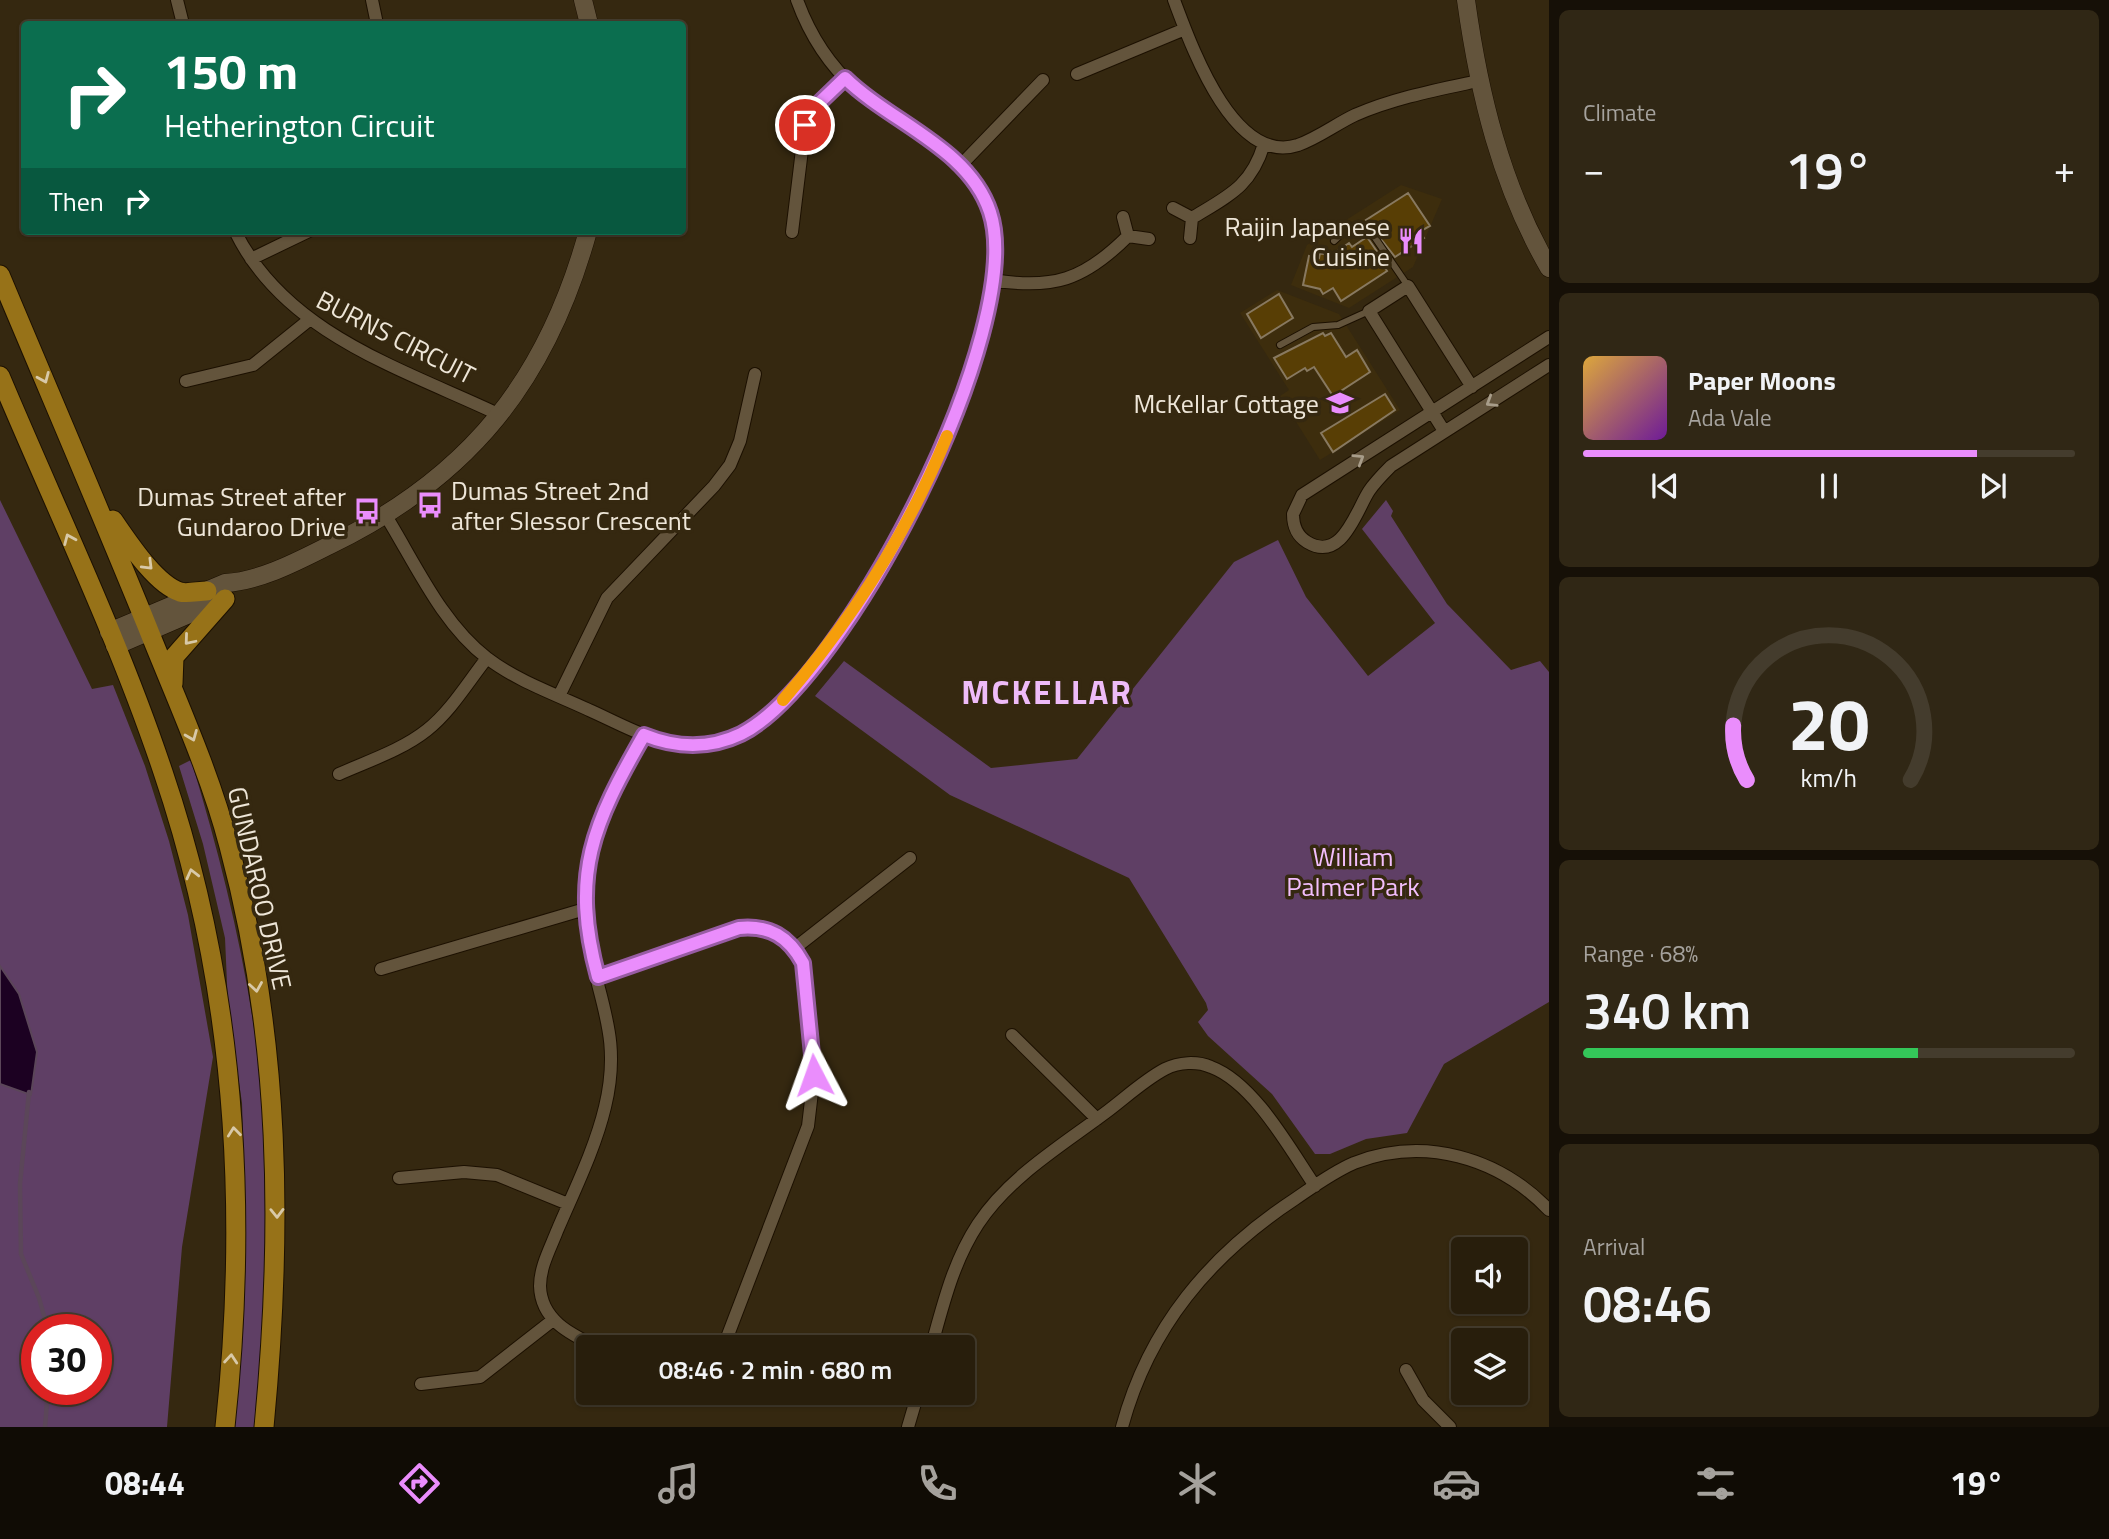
<!DOCTYPE html>
<html lang="en">
<head>
<meta charset="utf-8">
<style>
  :root { --surface:#281e0c; --page:#302715; --text:#f1f3f6; --muted:#a5a29d; --line:#443c2d; --accent:#ea8dfc }
  body { margin:0; font-family:"Titillium Web",sans-serif; background:var(--page); color:var(--text); height:100vh; display:flex; flex-direction:column; font-size:26px; white-space:nowrap }
  * { box-sizing:border-box; margin:0 }
  p { font-size:23px; color:var(--muted) }
  .icon { flex:none; width:38px; height:38px; fill:none; stroke:currentColor; stroke-width:2; stroke-linecap:round; stroke-linejoin:round }
  .map { position:relative; flex:1; overflow:hidden }
  .side { display:flex; flex-direction:column; gap:10px; padding:10px; background:#161007; width:560px }
  .side>* { flex:none }
  .guide { position:absolute; left:21px; top:21px; width:665px; height:214px; border-radius:7px; box-shadow:0 2px 5px #0004,0 0 0 2px var(--line); background:#0b6e4f; color:#fff; overflow:hidden }
  .fabs { position:absolute; left:1451px; top:1237px; display:grid; gap:14px }
  .fabs a { display:grid; place-items:center; width:77px; height:77px; border-radius:7px; background:var(--surface); box-shadow:0 2px 5px #0004,0 0 0 2px var(--line); font-size:35px }
  .speed { position:absolute; left:21px; top:1314px; display:flex; gap:14px; font-size:35px; font-weight:700; text-align:center }
  .speed>* { display:grid; place-content:center; width:91px; height:91px; border-radius:50%; background:var(--surface); box-shadow:0 2px 5px #0004,0 0 0 2px var(--line); line-height:1 }
  .speed .limit { border:10px solid #d22; background:#fff; color:#111 }
  .pin { position:absolute; display:grid; place-items:center; width:60px; height:60px; color:#fff; margin:-30px; border:4px solid #fff; border-radius:50%; box-shadow:0 2px 7px #0007 }
  .me { position:absolute; width:77px; margin:-38px; rotate:356deg; stroke-linejoin:round; filter:drop-shadow(0 0 5px #0008) }
  .turn { display:flex; align-items:center; gap:24px; height:147px; padding:0 28px; font-size:32px }
  .turn .icon { width:91px; height:91px; stroke-width:2.5 }
  .turn b { display:block; font-size:49px; line-height:60px }
  .then { display:flex; align-items:center; height:66px; padding:0 28px; background:#0003; gap:14px; font-size:26px }
  .big { font-size:52px; font-weight:600; line-height:1.1 }
  .side .tile { flex:1; display:flex; flex-direction:column; justify-content:center; gap:10px; min-width:0; padding:0 24px; border-radius:10px; background:var(--page) }
  .side .dial { align-items:center; gap:0 }
  .dial svg { height:182px; overflow:visible; fill:none; stroke:var(--line); stroke-width:7; stroke-linecap:round; text-anchor:middle }
  .dial text { fill:var(--text); stroke:none }
  .song { display:flex; align-items:center; gap:21px }
  .cover { width:84px; height:84px; border-radius:10px; background:linear-gradient(135deg,hsl(40 70% 55%),hsl(280 70% 35%)) }
  .played { height:7px; border-radius:4px; background:linear-gradient(90deg,var(--accent) 80%,var(--line) 80%) }
  .keys { display:flex; justify-content:space-around; direction:ltr }
  .heat { display:flex; justify-content:space-between; align-items:center; font-size:38px; direction:ltr }
  .charge { height:10px; border-radius:5px; background:linear-gradient(90deg,#34c759 68%,var(--line) 0) }
  .trip { position:absolute; left:576px; top:1335px; width:399px; height:70px; border-radius:7px; background:var(--surface); box-shadow:0 2px 5px #0004,0 0 0 2px var(--line); font-weight:600; line-height:70px; text-align:center }
  .tabs { display:flex; height:112px; justify-content:space-around; align-items:center; background:#100c05; color:var(--muted) }
  .tabs .icon { width:49px; height:49px }
  .tabs .active { color:var(--accent) }
  .tabs b { font-size:32px; color:var(--text) }
  main { display:flex; flex:1; min-height:0 }
  .map>svg:first-child { display:block }
  .built { fill:#3d2d0d }
  .green { fill:#5f3f65; fill-rule:evenodd }
  .water { fill:#1c0122; stroke:#5b4659; stroke-width:2 }
  .lines { fill:none; stroke-linecap:round; stroke-linejoin:round }
  .stream { stroke:#5b4659; stroke-width:4.5 }
  .building { fill:#583e05; stroke:#887960; stroke-width:2 }
  .lane-casing { stroke:#1c1000; stroke-width:8 }
  .street-casing { stroke:#1c1000; stroke-width:14 }
  .secondary-casing { stroke:#1c1000; stroke-width:19 }
  .primary-casing { stroke:#1c1000; stroke-width:21 }
  .lane { stroke:#63543c; stroke-width:6 }
  .street { stroke:#63543c; stroke-width:12 }
  .secondary { stroke:#63543c; stroke-width:18 }
  .primary { stroke:#977218; stroke-width:19 }
  .oneway { stroke:#d8c9a8 }
  .oneway2 { stroke:#a89d8a }
  .route-casing { stroke:#985ca4; stroke-width:18 }
  .route { stroke:#ea8dfc; stroke-width:12 }
  .slow { stroke:#f59e0b; stroke-width:12 }
  .labels { text-anchor:middle; dominant-baseline:central; stroke-width:7; stroke-linejoin:round; paint-order:stroke }
  .poi-label { font-size:26px; fill:#eee6d8; stroke:#352810; text-anchor:end }
  .street-label { font-size:26px; fill:#eee6d8; stroke:#352810 }
  .park-label { font-size:26px; fill:#f2befc; stroke:#352810 }
  .district-label { font-size:33px; font-weight:bold; letter-spacing:2px; fill:#eebbf8; stroke:#352810 }
</style>
</head>
<body>
<main>
<div class="map">
<svg width="1549" height="1427" viewBox="0 0 1549 1427">
  <rect width="100%" height="100%" fill="#352810"/>
  <path class="built" d="M1401,185L1442,199L1413,267L1349,308L1291,285L1307,245Z
    M1277,290L1339,314L1400,410L1320,460L1280,396L1289,390L1240,313Z"/>
  <path class="green" d="M0,500L92,689L113,685L145,766L169,841L188,915L213,1057L182,1247L167,1427H0ZM37,1330H96V1390H37Z
    M1386,500L1393,511L1391,516L1447,604L1511,670L1540,661L1549,672V1002L1444,1064L1407,1133L1366,1139L1330,1154H1315L1272,1094L1208,1036L1198,1022L1208,1010L1206,1003L1129,878L950,795L815,696L844,661L991,768L1077,759L1234,562L1278,540L1306,597L1368,676L1435,623L1362,529Z
    M191,760C231,891 261,1023 267,1161C271,1250 263,1339 256,1427H234L243,1334L246,1235L242,1103L228,1006L225,938L203,844L179,766Z"/>
  <path class="water" d="M0,966L19,994L37,1052L31,1095L0,1084Z"/>
  <g class="lines">
    <path class="stream" d="M29,1092L20,1184L21,1254L39,1298L48,1330
      M45,1427L48,1390"/>
  </g>
  <path class="building" d="M1408,193L1430,226L1419,232L1424,238L1395,257L1366,220Z
    M1367,237L1385,263L1383,265L1387,271L1341,301L1333,288L1323,294L1320,289L1303,285L1309,256L1319,258L1320,253L1330,256L1349,243L1352,247Z
    M1279,294L1293,318L1261,338L1247,314Z
    M1323,333L1325,336L1331,333L1346,357L1357,350L1370,372L1333,396L1314,367L1307,371L1305,368L1287,379L1274,358Z
    M1385,394L1395,410L1333,452L1321,433Z"/>
  <g class="lines">
    <g class="lane-casing">
      <path id="lane" d="M1334,241L1350,226H1363L1371,232L1408,286
        M1280,345L1313,327L1338,325L1369,311"/>
    </g>
    <g class="street-casing">
      <path id="street" d="M177,0L183,24
        M372,0L377,24
        M1174,0C1191,45 1233,166 1298,145C1318,138 1336,124 1355,115C1394,98 1436,90 1478,81
        M1077,74L1185,29
        M960,166L1043,80
        M1173,208L1192,218C1228,196 1251,187 1264,144
        M1123,217L1128,236
        M235,231C285,334 403,369 500,415
        M792,232L805,125L819,103L845,78
        M1190,238L1192,218
        M251,259L309,231
        M992,280C1053,290 1084,280 1128,236L1149,239
        M1549,337L1302,495L1293,514C1293,525 1297,536 1307,542C1342,563 1356,511 1369,491C1375,482 1383,474 1391,466L1549,365
        M186,381L253,365L309,320
        M1444,431L1369,311L1408,286L1472,387
        M386,516C415,563 442,624 487,658C517,681 555,694 589,710C623,725 658,747 697,745C717,744 737,737 754,726C772,714 787,696 801,679C851,621 892,556 925,487C953,428 1005,292 994,229C982,157 905,131 856,89C829,65 809,33 797,0
        M559,696L607,598L714,486L730,465L740,441L755,374
        M339,774C368,761 402,750 427,730C451,711 468,682 487,658
        M795,948L910,858
        M381,969L585,909
        M598,977L748,927C775,927 790,941 803,963L814,1075L808,1126L723,1348
        M1012,1035L1097,1119
        M399,1178L464,1172L497,1175L568,1204
        M599,1348C572,1335 541,1321 540,1286C540,1267 550,1249 557,1231C574,1191 595,1149 605,1107C622,1037 599,1004 588,940C575,862 607,800 644,735
        M931,1348C943,1305 953,1262 978,1224C1009,1177 1061,1146 1105,1113C1124,1099 1144,1080 1165,1069C1179,1062 1197,1061 1211,1067C1254,1083 1290,1149 1315,1186
        M1406,1370L1423,1400L1450,1427
        M421,1384L480,1377L553,1320
        M908,1427L918,1393
        M1122,1427C1149,1327 1210,1255 1295,1199C1314,1186 1333,1172 1354,1163C1424,1136 1498,1157 1549,1210"/>
    </g>
    <g class="secondary-casing">
      <path id="secondary" d="M583,0L589,24
        M1466,0C1479,94 1501,185 1549,268
        M109,632L225,583C261,581 298,561 330,545C470,477 547,380 588,231
        M115,646L224,599"/>
    </g>
    <g class="primary-casing">
      <path id="primary" d="M0,275C49,392 99,508 147,626C176,699 209,770 229,846C281,1039 283,1230 264,1427
        M0,376C55,507 118,637 163,772C235,984 249,1206 225,1427
        M113,520C127,540 155,584 180,592C187,594 199,591 207,591
        M173,684L174,657L225,599"/>
    </g>
    <use href="#lane" class="lane"/>
    <use href="#street" class="street"/>
    <use href="#secondary" class="secondary"/>
    <use href="#primary" class="primary"/>
  </g>
  <defs><path id="oneway-chevron" d="M-2-3.5L2.5 0L-2 3.5" fill="none" stroke-width="1.6" stroke-linecap="round" stroke-linejoin="round" transform="scale(1.75)"/></defs>
  <g class="oneway">
    <use href="#oneway-chevron" transform="translate(44 378) rotate(67)"/>
    <use href="#oneway-chevron" transform="translate(69 539) rotate(-113)"/>
    <use href="#oneway-chevron" transform="translate(148 565) rotate(45)"/>
    <use href="#oneway-chevron" transform="translate(189 640) rotate(130)"/>
    <use href="#oneway-chevron" transform="translate(192 736) rotate(68)"/>
    <use href="#oneway-chevron" transform="translate(192 874) rotate(-104)"/>
    <use href="#oneway-chevron" transform="translate(256 987) rotate(81)"/>
    <use href="#oneway-chevron" transform="translate(234 1132) rotate(-96)"/>
    <use href="#oneway-chevron" transform="translate(277 1213) rotate(89)"/>
    <use href="#oneway-chevron" transform="translate(231 1359) rotate(-85)"/>
  </g>
  <g class="oneway2">
    <use href="#oneway-chevron" transform="translate(1491 402) rotate(148)"/>
    <use href="#oneway-chevron" transform="translate(1359 459) rotate(-32)"/>
  </g>
  <g class="lines">
    <g class="route-casing">
      <path id="route" d="M805,125L819,103L845,78C891,123 969,148 990,212C1028,326 846,681 741,734C710,749 676,748 644,735C593,824 570,874 598,977L739,928C770,925 789,937 803,963L814,1075"/>
    </g>
    <use href="#route" class="route"/>
    <path class="slow" d="M783,700C852,620 907,534 947,436"/>
  </g>
  <defs>
    <g id="restaurant-bare" transform="scale(2.1)"><path d="M-5-6h1v4h1v-4h1v4h1v-4h1v5L-1.5 .5V6h-2V.5L-5-1ZM5-6V6H3V1.5H1.5Q1.5-4 5-6Z" fill="#ea8dfc" stroke="#352810" stroke-width="2.5" paint-order="stroke"/></g>
    <g id="school-bare" transform="scale(2.1)"><path d="M0-5L7-2L0 1L-7-2ZM-4 1L0 2.5L4 1V4Q0 6-4 4Z" fill="#ea8dfc" stroke="#352810" stroke-width="2.5" paint-order="stroke"/></g>
    <g id="bus-bare" transform="scale(2.1)"><path d="M-5-6H5V4H4V6H2V4H-2V6H-4V4H-5ZM-3.5-4V0h7V-4ZM-3.5 1.2v1.5H-2V1.2ZM2 1.2v1.5H3.5V1.2Z" fill="#ea8dfc" stroke="#352810" stroke-width="2.5" paint-order="stroke"/></g>
  </defs>
  <g fill-rule="evenodd">
    <use href="#restaurant-bare" x="1411" y="241"/>
    <use href="#school-bare" x="1340" y="403"/>
    <use href="#bus-bare" x="430" y="505"/>
    <use href="#bus-bare" x="367" y="511"/>
  </g>
  <g class="labels">
    <g class="poi-label">
      <text x="1390" y="226">Raijin Japanese<tspan x="1390" dy="30">Cuisine</tspan></text>
      <text x="1319" y="403">McKellar Cottage</text>
      <text x="451" y="490" text-anchor="start">Dumas Street 2nd<tspan x="451" dy="30">after Slessor Crescent</tspan></text>
      <text x="346" y="496">Dumas Street after<tspan x="346" dy="30">Gundaroo Drive</tspan></text>
    </g>
    <g class="street-label">
      <text transform="translate(396 337) rotate(27)">BURNS CIRCUIT</text>
      <text transform="translate(260 888) rotate(77)">GUNDAROO DRIVE</text>
    </g>
    <g class="park-label">
      <text x="1353" y="856">William<tspan x="1353" dy="30">Palmer Park</tspan></text>
    </g>
    <g class="district-label">
      <text x="1047" y="692">MCKELLAR</text>
    </g>
  </g>
</svg>
<div class="fabs">
<a><svg class="icon" aria-label="sound" viewBox="0 0 24 24"><path d="M4 9h4l5-4v14l-5-4H4zM17 9q2 3 0 6"/></svg></a>
<a><svg class="icon" aria-label="layers" viewBox="0 0 24 24"><path d="M12 4l9 5-9 5-9-5zM3 14l9 5 9-5"/></svg></a>
</div>
<div class="speed"><div class="limit">30</div></div>
<div class="pin" style="left:805px;top:125px;background:#d93025"><svg class="icon" aria-label="arrive" viewBox="0 0 24 24"><path d="M6 21V4h12l-3 4 3 4H6"/></svg></div>
<svg class="me" style="left:814px;top:1075px" viewBox="-20 -20 40 40"><path d="M0-17L14 15 0 8-14 15z" fill="#ea8dfc" stroke="#fff" stroke-width="4"/></svg>
<div class="trip">08:46 · 2 min · 680 m</div>
<div class="guide">
<div class="turn"><svg class="icon" aria-label="right" viewBox="0 0 24 24"><path d="M7 20v-9h11M14 6l5 5-5 5"/></svg><div><b>150 m</b>Hetherington Circuit</div></div>
<div class="then">Then<svg class="icon" aria-label="right" viewBox="0 0 24 24"><path d="M7 20v-9h11M14 6l5 5-5 5"/></svg></div>
</div>
</div>
<section class="side">
<div class="tile"><p>Climate</p>
<div class="heat"><a>−</a><b class="big">19°</b><a>+</a></div>
</div>
<div class="tile">
<div class="song"><i class="cover"></i><div><b>Paper Moons</b><p>Ada Vale</p></div></div>
<div class="played"></div>
<div class="keys"><svg class="icon" aria-label="previous" viewBox="0 0 24 24"><path d="M18 5L8 12l10 7zM5 5v14"/></svg><svg class="icon" aria-label="pause" viewBox="0 0 24 24"><path d="M8 5v14M16 5v14"/></svg><svg class="icon" aria-label="next" viewBox="0 0 24 24"><path d="M6 5l10 7-10 7zM19 5v14"/></svg></div>
</div>
<div class="tile dial"><svg viewBox="0 0 100 80">
<path d="M14 69A42 42 0 1 1 86 69"/>
<path d="M14 69A42 42 0 0 1 8 45" stroke="#ea8dfc"/>
<text x="50" y="56" font-size="32" font-weight="700">20</text>
<text x="50" y="72" font-size="11">km/h</text>
</svg></div>
<div class="tile"><p>Range · 68%</p><b class="big">340 km</b><div class="charge"></div></div>
<div class="tile"><p>Arrival</p><b class="big">08:46</b></div>
</section>
</main>
<nav class="tabs">
<b>08:44</b>
<svg class="icon active" aria-label="directions" viewBox="0 0 24 24"><path d="M12 3l9 9-9 9-9-9zM9 14v-3h6M13 9l2 2-2 2"/></svg>
<svg class="icon" aria-label="music" viewBox="0 0 24 24"><path d="M9 18V5l10-2v13"/><circle cx="6" cy="18" r="3"/><circle cx="16" cy="16" r="3"/></svg>
<svg class="icon" aria-label="phone" viewBox="0 0 24 24"><path d="M5 4h4l2 5-3 2q2 4 5 5l2-3 5 2v4C11 20 4 13 5 4z"/></svg>
<svg class="icon" aria-label="climate" viewBox="0 0 24 24"><path d="M12 3v18M4 7l16 10M4 17L20 7"/></svg>
<svg class="icon" aria-label="car" viewBox="0 0 24 24"><path d="M5 17H2v-5l4-1 3-4h7l3 4 3 1v5h-3M9 17h6M6 11h13"/><circle cx="7" cy="17" r="2"/><circle cx="17" cy="17" r="2"/></svg>
<svg class="icon" aria-label="filters" viewBox="0 0 24 24"><path d="M4 7h16M4 17h16"/><circle cx="9" cy="7" r="2"/><circle cx="15" cy="17" r="2"/></svg>
<b>19°</b>
</nav>
</body>
</html>
